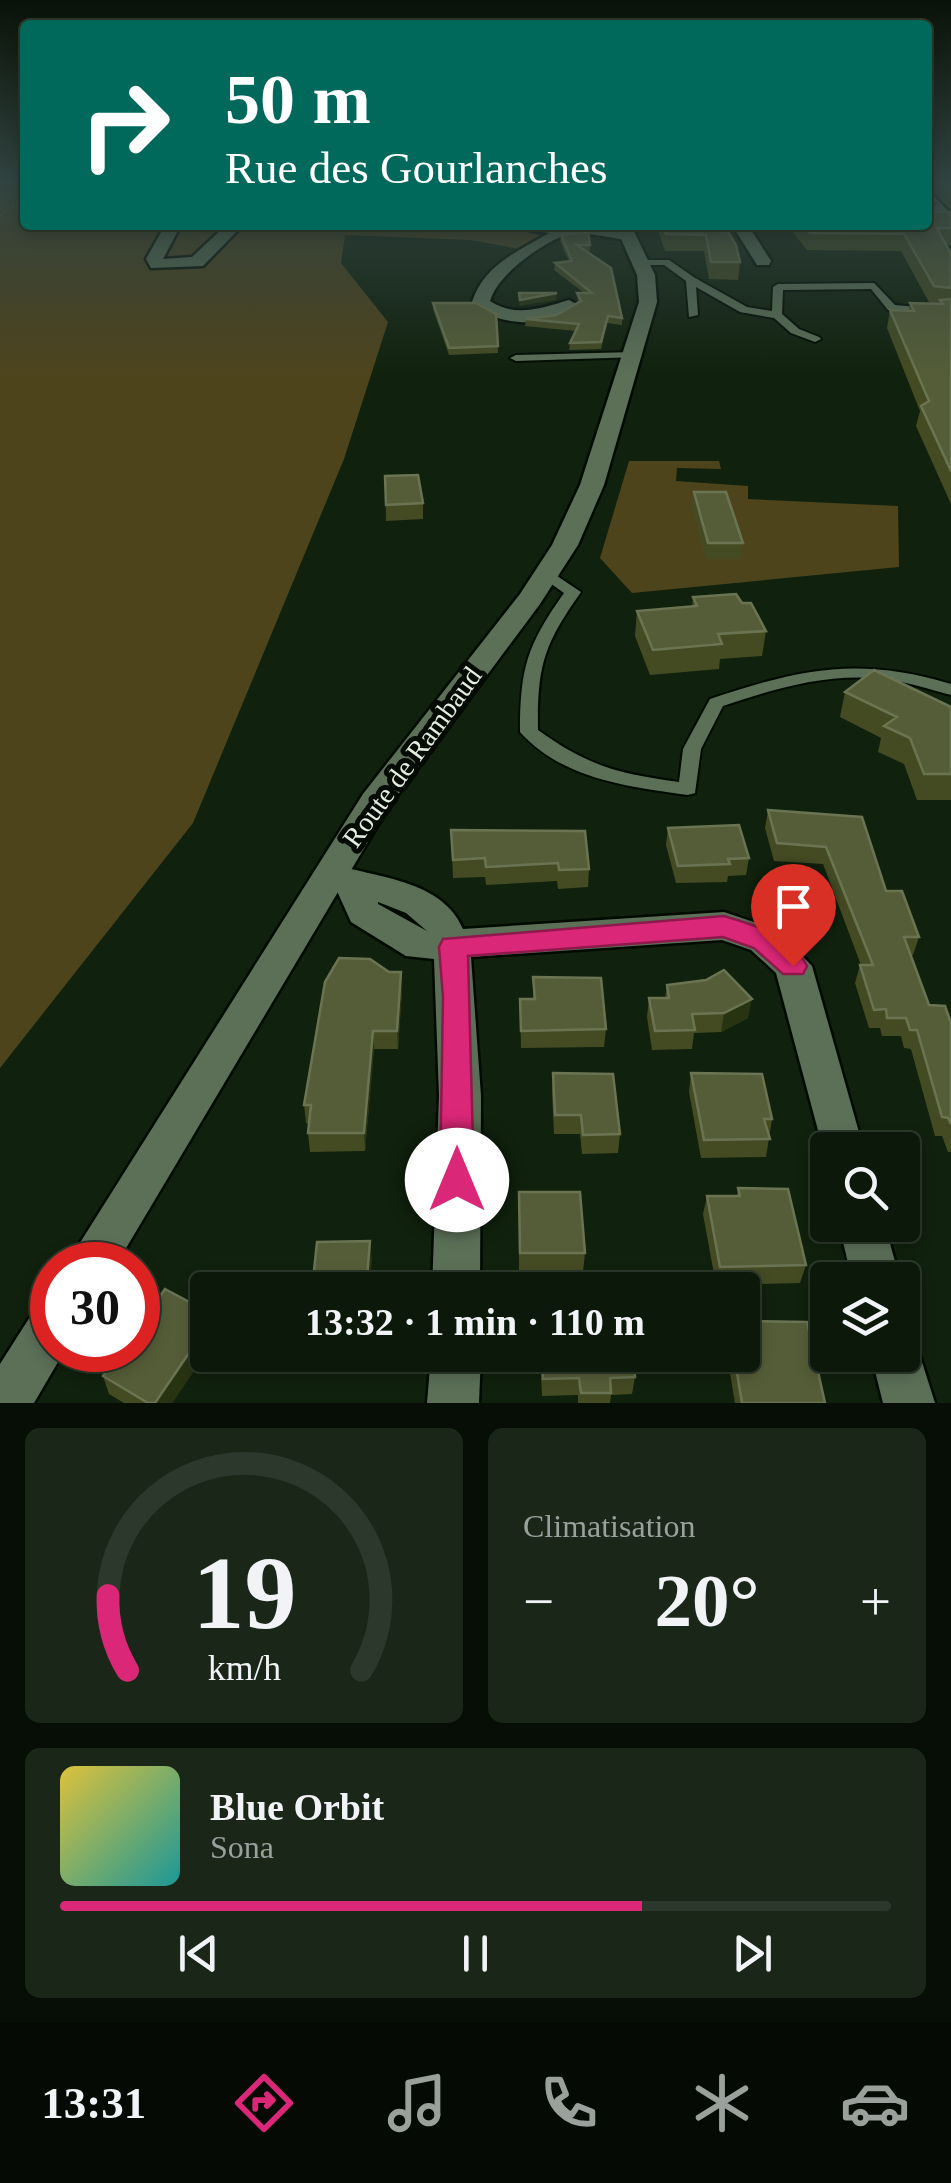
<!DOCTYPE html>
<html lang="fr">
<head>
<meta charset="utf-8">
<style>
  :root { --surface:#0c190a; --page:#1a2618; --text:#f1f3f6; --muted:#9aa09c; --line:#2c382b; --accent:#db2777 }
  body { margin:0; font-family:"Times New Roman",serif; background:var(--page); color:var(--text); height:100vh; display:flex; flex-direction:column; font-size:38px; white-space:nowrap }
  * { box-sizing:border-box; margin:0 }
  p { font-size:32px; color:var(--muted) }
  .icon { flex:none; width:55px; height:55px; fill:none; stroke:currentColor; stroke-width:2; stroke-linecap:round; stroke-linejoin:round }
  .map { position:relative; height:1403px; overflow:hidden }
  .side { display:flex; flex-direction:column; gap:25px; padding:25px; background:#070e06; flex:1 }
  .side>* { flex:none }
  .banner { position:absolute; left:20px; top:20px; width:912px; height:210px; border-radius:10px; box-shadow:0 5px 15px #0003,0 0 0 2px var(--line); background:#00695c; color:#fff; overflow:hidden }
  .controls { position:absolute; left:810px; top:1132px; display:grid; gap:20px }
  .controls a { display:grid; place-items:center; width:110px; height:110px; border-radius:10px; background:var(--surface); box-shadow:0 5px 15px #0003,0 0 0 2px var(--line); font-size:50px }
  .speed { position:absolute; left:30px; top:1242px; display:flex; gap:20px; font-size:50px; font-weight:700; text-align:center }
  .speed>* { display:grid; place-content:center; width:130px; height:130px; border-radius:50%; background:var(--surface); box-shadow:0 5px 15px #0003,0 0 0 2px var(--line); line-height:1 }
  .speed .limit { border:15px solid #d22; background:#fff; color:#111 }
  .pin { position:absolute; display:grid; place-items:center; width:85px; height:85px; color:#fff; margin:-102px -42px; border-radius:50% 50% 50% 0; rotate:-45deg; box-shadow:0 0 10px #0007 }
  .pin .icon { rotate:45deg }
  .me { position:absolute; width:110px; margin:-55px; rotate:0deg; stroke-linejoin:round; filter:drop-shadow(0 0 8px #0008) }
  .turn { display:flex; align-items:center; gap:35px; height:210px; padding:0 40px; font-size:45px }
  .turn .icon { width:130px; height:130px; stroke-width:2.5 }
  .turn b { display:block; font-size:70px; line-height:85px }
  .big { font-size:75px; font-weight:700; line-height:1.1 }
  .side .card { flex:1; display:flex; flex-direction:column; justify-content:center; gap:15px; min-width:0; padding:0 35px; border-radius:15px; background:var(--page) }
  .side .dial { align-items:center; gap:0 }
  .dial svg { height:260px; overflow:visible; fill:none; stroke:var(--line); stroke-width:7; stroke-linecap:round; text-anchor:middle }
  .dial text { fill:var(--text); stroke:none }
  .song { display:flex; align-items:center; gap:30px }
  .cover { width:120px; height:120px; border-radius:15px; background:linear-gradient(135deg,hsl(50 70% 55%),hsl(180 70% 35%)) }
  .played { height:10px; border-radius:5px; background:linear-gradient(90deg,var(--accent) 70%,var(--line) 70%) }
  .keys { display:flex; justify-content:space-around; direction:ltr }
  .heat { display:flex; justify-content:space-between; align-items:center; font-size:55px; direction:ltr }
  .side .tiles { flex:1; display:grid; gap:25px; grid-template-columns:1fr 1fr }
  .card:last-child { grid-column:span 2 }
  .trip { position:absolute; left:190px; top:1272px; width:570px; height:100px; border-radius:10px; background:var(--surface); box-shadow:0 5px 15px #0003,0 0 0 2px var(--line); font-weight:700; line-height:100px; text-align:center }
  .menu { display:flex; height:160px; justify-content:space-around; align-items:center; background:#050a04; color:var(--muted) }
  .menu .icon { width:70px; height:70px }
  .menu .selected { color:var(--accent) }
  .menu b { font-size:45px; color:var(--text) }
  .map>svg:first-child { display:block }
  .green { fill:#4e441c }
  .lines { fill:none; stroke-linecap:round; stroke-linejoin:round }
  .lane-casing { stroke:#000a00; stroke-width:4 }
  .street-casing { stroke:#000a00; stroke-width:5 }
  .secondary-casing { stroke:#000a00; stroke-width:5 }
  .path { stroke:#637260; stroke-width:2.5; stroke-dasharray:1 4; stroke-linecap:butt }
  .lane { fill:#5c7058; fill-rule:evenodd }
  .street { fill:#5c7058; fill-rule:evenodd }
  .secondary { fill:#5c7058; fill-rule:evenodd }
  .wall { fill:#444b23 }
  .shaded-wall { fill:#283312 }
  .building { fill:#555d38; stroke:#6b7452; stroke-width:2.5 }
  .route { fill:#db2777; stroke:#8e194d; stroke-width:2.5 }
  .labels { text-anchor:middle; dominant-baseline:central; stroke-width:10; stroke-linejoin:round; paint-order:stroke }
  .street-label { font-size:28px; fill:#e2eee0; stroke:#030903 }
</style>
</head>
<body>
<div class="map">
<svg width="951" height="1403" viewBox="0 0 951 1403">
  <rect width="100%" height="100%" fill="#10210d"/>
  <path class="green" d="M0,180H25V225H497L542,236L519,249L471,240L345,235L341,263L388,322L344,459L193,823L0,1068Z
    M629,461H719L721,469L677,468L676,481L748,486V499L898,506L899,567L632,593L600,558Z"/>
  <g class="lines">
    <g class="lane-casing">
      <path id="lane" d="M638,260H669L695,278L747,307L772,311L773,287L778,284L874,283L895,305L951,310V316L888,310L871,289L783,290L782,314L799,329L819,337L821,339L815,342L791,333L774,318L740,312L696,287L698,315L689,317L686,281L664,265H641L636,262Z
        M634,352L638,353V357L516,361L510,358L516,355Z
        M548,570L581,592C544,644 537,666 538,730C588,766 619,774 679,782L683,749L710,699C800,669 858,656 951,684V695C931,690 911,683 891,680C832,671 777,688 723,706L701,749L695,793L688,795C629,787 562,779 520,732C520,668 527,645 564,593L543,578L540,575Z"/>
    </g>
    <g class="street-casing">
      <path id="street" d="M928,190L948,211V217H938L928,203Z
        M165,225H181L163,259L192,257L226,225H243L203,266L151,268L146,259Z
        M502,225H571L636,235L628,240C611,238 580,230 565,235C540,245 498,274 490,301C516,318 542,308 569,300L578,305C554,329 495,328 472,302C484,265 517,252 549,233Z
        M732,225H748L771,261L769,265H757Z
        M336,865C380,878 443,881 463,929L724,912L777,930L812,966L864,1150H828L827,1164L776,973L751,950L722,940L471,957L481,1096L480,1290H432L439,1096L434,959L406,956L351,922L337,891L323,887L318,878L323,869ZM378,902L406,913L427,931L378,904Z
        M839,1225H885L900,1280H852Z
        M902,1333L914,1337L935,1403H883L871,1355H902Z
        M431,1355H481L479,1403H427Z"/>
    </g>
    <g class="secondary-casing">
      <path id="secondary" d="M615,225H631L655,275L657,302L604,485L578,545L540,604L388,808L116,1265H66L363,794L520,594L552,545L580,485L639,302L637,275Z
        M52,1302V1350H65L34,1403H0V1364L35,1309Z"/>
    </g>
    <path class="path" d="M0,215L25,199"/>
    <use href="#lane" class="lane"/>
    <use href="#street" class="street"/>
    <use href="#secondary" class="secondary"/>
  </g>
  <path class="wall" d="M928,180H951V210L928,186V188L936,201L934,212H951V245H946L951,254V504L916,426L920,411L887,328L890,310H909L910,303L930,304L901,251L807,250L787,225H928Z
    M656,225H724L740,262L738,280L709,279L704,251H665Z
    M561,235L590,245V251H586L622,318V325L607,323L601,349L569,350L570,343L576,331L525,326L526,319L556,315L578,303L577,293H584L554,270L555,263L569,261L560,241Z
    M433,303L496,314L498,353L449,355L433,309Z
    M385,476L423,503V519L386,521Z
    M694,492L743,543L741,559H706L692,508Z
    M693,597L742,603L766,631L762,656L720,659L719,669L650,675L635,636L637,611L692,607Z
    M845,692L951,707V800H917L904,764L878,752L881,738L840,717Z
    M768,810L862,817L886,891L919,937L913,955H910L929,1005L951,1023V1152H948L942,1136H935L911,1049L904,1048L901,1036H882L880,1028H869L855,983L860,965H861L823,864L774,861L765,828Z
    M668,828L749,858L746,875L728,876L727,882L676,883L666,845Z
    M451,830L589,869L588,887L558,889L557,881L486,885L485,877L453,878Z
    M533,977L606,1029L604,1047L521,1048L520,999H533Z
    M667,985L748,1018L721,1032L694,1033L692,1049L652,1050L647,1017L649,998H665Z
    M402,991L398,1049H374L365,1151L310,1152L308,1133L309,1124L306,1123L304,1105Z
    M553,1073L620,1134L618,1153L582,1154L580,1134H554L552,1092Z
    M691,1073L772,1119L766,1157L701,1158L689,1092Z
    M738,1188L806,1265L800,1283L716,1285L703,1214L707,1196H737Z
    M519,1192L585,1253L583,1272L519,1271Z
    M208,1312V1350L172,1403H124L109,1394L103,1376Z
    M540,1355H633L635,1377L632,1394L611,1395L610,1403H578V1395L542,1396Z
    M727,1355H742L825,1403H735Z"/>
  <path class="shaded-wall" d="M936,201L933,217L928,218V202Z
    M557,293L556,300L519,306L520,300Z
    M401,972L402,991L398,1049L397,1031Z
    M752,999L748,1018L721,1032L724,1013Z
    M373,1031L374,1049L365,1151L364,1133Z
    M370,1241L372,1260L369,1290H366Z
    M208,1325V1350L172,1403H155Z"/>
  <path class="building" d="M940,180H951V190Z
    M928,187L936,201L928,202V204Z
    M928,212H951V228H937L951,254V288L934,286L904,234L810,233L803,225H928Z
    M663,225H724L736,245L740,262H711L706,235L666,234Z
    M588,232L590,245H577L611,268L622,318L608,316L601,342L570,343L579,324L526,319L556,315L581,301L577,293H592L555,263L572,261L561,235Z
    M519,293H557L520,300Z
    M951,299V471L921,406L929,401L890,310L914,311L910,303L943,304L940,300Z
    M433,303H476L496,314L498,346L449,348Z
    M418,475L423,503L386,505L385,476Z
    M694,492H726L743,543H708Z
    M736,594L742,603H751L766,631L718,634L722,644L653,650L637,611L697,606L693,597Z
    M874,670L951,707V774H924L910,738L884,726L897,717L845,692Z
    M768,810L862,817L886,891H902L919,937H904L929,1005L945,1006L951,1023V1124L948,1118L942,1117L917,1030H910L906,1018H887L886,1009L874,1010L860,965H873L826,847L777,843Z
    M739,825L749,858L728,859L730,864L678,866L668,828Z
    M451,830L585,831L589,869L559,870L558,863L486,867L485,858L453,860Z
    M339,958L370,959L389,972H401L397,1031H373L364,1133H308L311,1105H304L325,982Z
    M724,970L752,999L724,1013L692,1014L695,1030L655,1031L649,998H669L667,985L706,980Z
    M533,977L601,978L606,1029L521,1031L520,999H535Z
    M553,1073L613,1074L620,1134L583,1135L581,1115H555Z
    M691,1073L762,1074L772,1119H764L770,1139L704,1140Z
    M738,1188L788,1189L806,1265L720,1267L707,1196H740Z
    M519,1192H580L585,1253H520Z
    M370,1241L366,1290H312L317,1242Z
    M165,1289L208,1312V1325L155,1403H148L103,1376L122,1350H138V1328Z
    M742,1321L807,1322L825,1403H742L734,1355H742Z
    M542,1355H633L635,1377L610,1378L611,1393H581L579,1378L543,1379Z"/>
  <linearGradient id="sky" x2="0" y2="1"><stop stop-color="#091207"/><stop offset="0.48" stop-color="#314340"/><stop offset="1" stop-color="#314340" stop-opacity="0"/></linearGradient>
  <rect width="951" height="376" fill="url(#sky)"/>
  <path class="route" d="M724,916C755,925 791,935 807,966L803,974H783L754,948L723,937L468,956L474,1180L469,1191L457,1195L445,1191L440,1180L443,997L439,947L443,939Z"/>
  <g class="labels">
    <g class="street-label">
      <text transform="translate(412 757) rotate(-54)">Route de Rambaud</text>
    </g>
  </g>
</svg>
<div class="controls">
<a><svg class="icon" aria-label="search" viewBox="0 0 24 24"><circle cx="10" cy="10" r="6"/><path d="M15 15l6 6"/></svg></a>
<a><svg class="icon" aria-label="layers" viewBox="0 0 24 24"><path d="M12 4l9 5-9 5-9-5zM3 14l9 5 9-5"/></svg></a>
</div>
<div class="speed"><div class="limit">30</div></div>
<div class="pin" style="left:793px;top:966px;background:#d93025"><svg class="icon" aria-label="arrive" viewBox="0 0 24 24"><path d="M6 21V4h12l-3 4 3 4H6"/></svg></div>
<svg class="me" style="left:457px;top:1180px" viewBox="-20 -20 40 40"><circle r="19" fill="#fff"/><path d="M0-13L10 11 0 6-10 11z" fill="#db2777"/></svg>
<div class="trip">13:32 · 1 min · 110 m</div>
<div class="banner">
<div class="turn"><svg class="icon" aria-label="right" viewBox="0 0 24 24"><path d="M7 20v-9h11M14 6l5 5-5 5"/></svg><div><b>50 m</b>Rue des Gourlanches</div></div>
</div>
</div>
<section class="side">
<div class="tiles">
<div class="card dial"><svg viewBox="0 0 100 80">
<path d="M14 69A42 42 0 1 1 86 69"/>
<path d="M14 69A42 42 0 0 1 8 46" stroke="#db2777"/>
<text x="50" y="56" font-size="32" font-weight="700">19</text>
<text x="50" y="72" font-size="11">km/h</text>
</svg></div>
<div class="card"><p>Climatisation</p>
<div class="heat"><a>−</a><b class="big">20°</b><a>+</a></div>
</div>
<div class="card">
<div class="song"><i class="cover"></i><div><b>Blue Orbit</b><p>Sona</p></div></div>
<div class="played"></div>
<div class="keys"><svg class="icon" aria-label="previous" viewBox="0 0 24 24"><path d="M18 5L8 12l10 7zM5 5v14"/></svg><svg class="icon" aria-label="pause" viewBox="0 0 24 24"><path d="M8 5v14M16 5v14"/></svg><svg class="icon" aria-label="next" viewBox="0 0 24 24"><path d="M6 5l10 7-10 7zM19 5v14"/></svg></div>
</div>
</div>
</section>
<nav class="menu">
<b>13:31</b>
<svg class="icon selected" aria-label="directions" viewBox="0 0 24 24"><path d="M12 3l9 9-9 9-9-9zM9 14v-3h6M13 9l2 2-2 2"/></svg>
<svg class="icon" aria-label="music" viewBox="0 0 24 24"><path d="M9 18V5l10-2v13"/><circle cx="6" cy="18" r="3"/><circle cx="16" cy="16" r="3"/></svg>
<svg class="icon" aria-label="phone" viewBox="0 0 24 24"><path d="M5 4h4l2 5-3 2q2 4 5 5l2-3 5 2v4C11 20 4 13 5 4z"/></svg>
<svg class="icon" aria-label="climate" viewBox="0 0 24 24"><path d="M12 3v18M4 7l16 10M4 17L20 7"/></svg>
<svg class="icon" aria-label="car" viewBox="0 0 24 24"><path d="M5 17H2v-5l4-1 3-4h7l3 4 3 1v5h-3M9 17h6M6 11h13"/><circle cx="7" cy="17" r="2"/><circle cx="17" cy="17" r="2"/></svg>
</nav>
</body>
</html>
